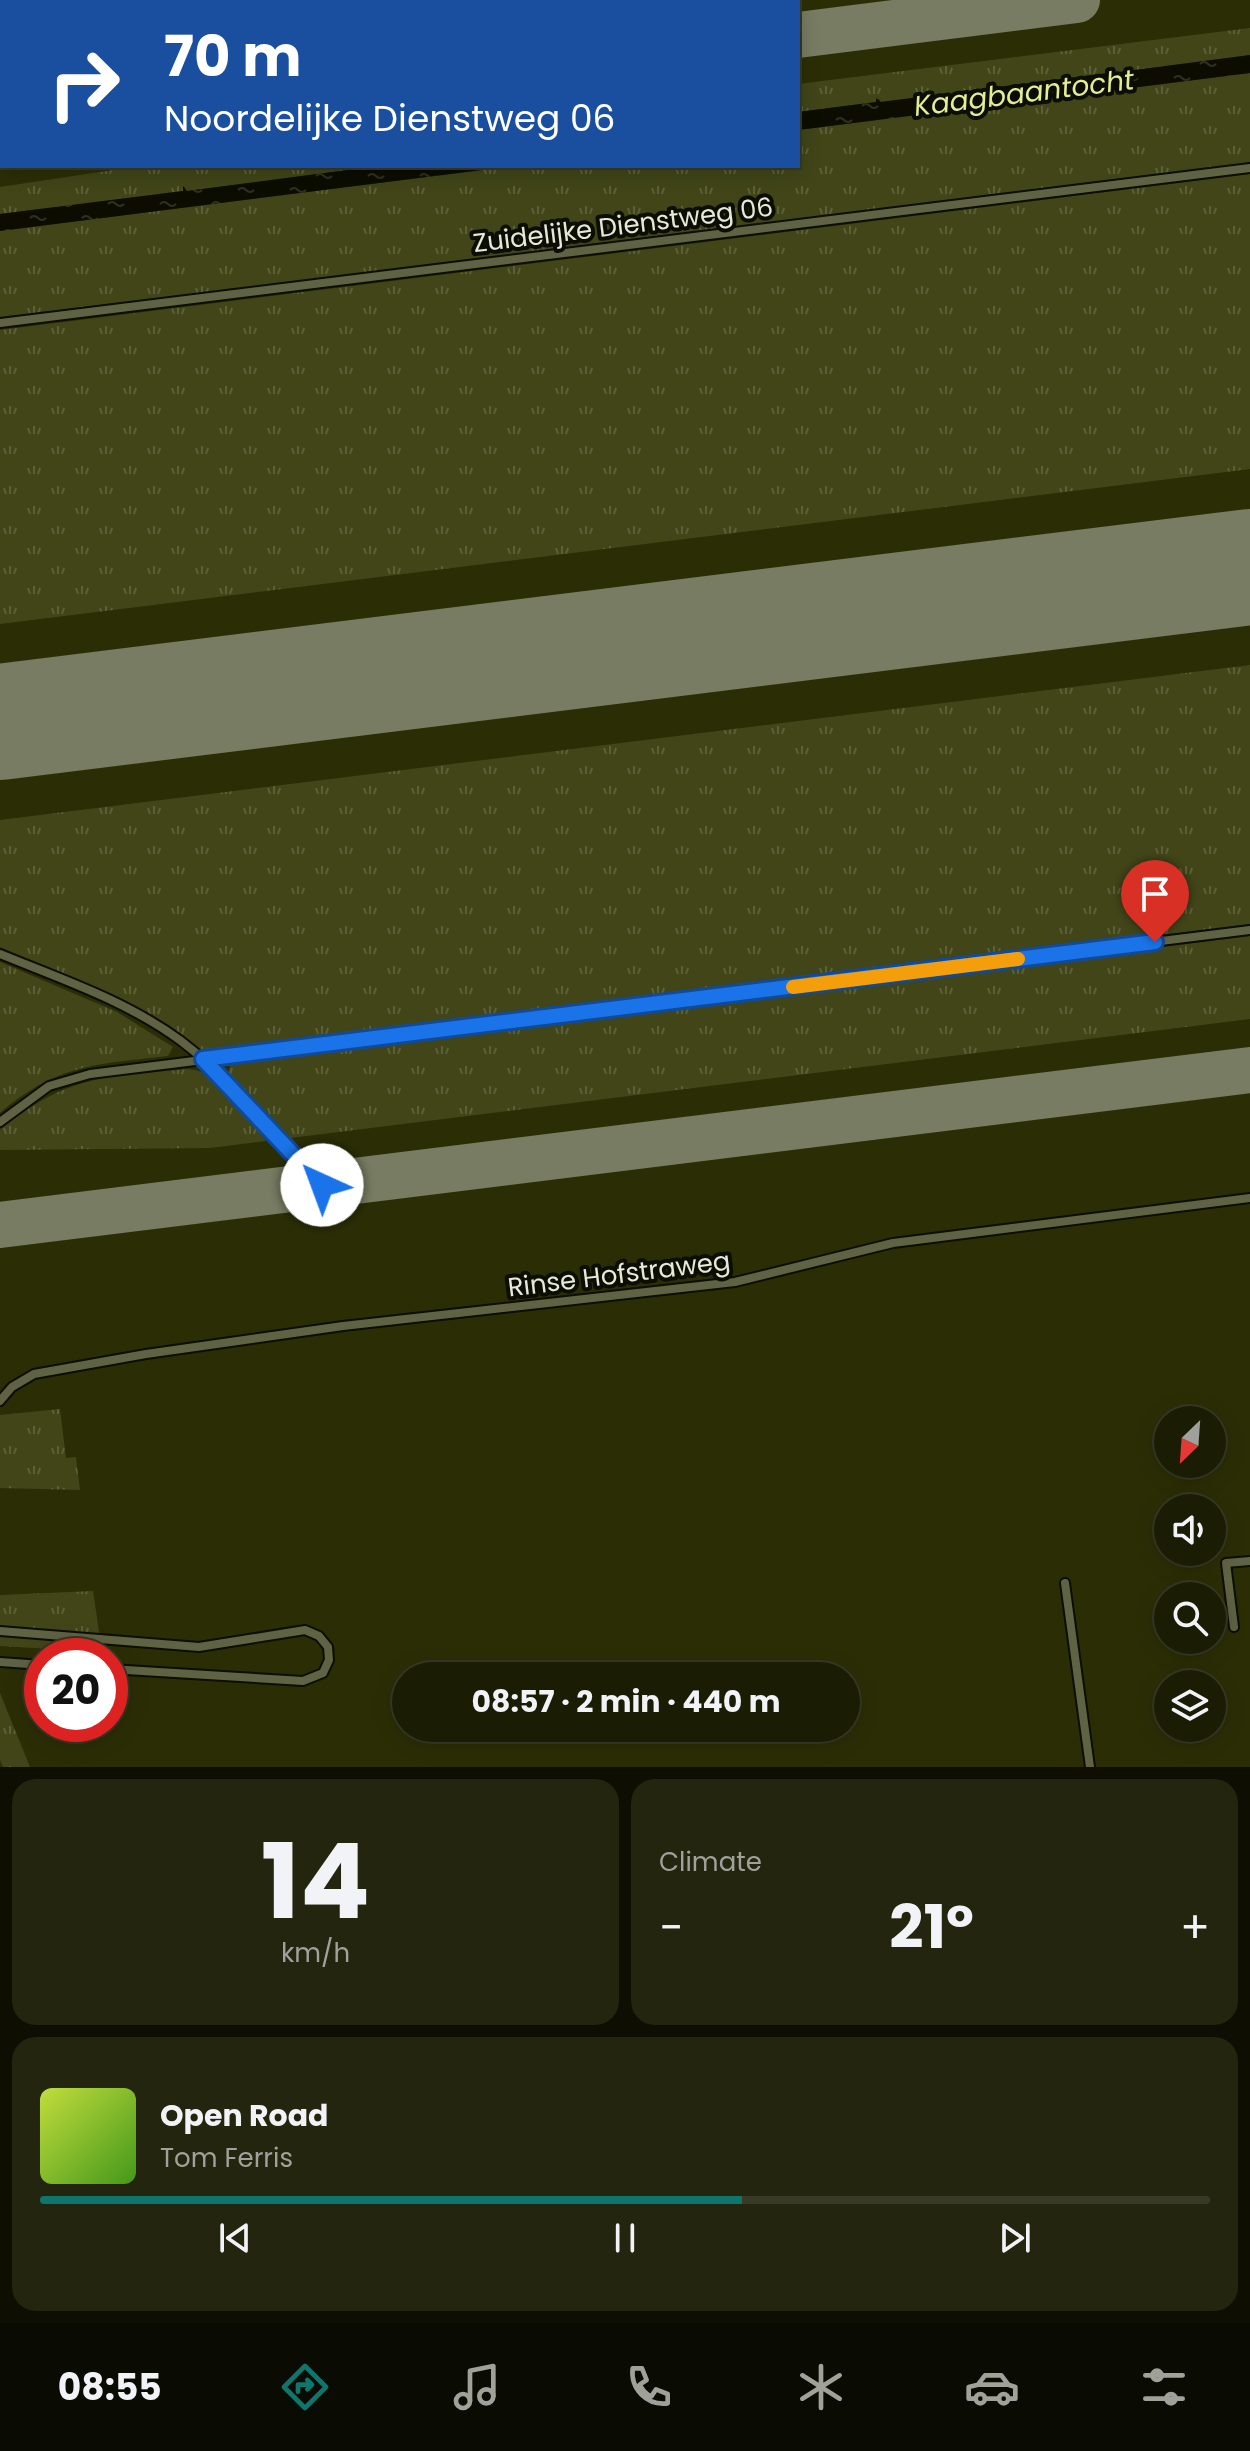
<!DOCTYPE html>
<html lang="en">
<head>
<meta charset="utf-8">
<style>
  :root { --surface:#1a1c04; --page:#23250e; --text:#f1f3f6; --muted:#9fa19a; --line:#383a26; --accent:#0f766e }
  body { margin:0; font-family:Poppins,sans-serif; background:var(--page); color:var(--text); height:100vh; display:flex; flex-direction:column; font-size:30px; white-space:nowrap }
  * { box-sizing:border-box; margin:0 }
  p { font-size:26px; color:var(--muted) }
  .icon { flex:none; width:44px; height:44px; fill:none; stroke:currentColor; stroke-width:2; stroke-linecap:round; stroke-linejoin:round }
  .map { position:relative; height:1767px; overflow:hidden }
  .details { display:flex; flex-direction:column; gap:12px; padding:12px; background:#0e0f02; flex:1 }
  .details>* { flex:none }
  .banner { position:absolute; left:0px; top:0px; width:800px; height:168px; box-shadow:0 4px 20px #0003,0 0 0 2px var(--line); background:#1a4fa0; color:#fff; overflow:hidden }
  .needle { width:52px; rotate:205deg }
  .controls { position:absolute; left:1154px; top:1406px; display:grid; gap:16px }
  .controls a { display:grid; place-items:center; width:72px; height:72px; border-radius:50%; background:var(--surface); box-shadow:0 4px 20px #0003,0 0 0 2px var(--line); font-size:40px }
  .speed { position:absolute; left:24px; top:1638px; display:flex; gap:16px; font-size:40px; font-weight:700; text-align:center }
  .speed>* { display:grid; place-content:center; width:104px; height:104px; border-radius:50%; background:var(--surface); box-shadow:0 4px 20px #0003,0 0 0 2px var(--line); line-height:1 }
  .speed .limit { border:12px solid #d22; background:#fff; color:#111 }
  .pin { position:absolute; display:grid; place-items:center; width:68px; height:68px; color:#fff; margin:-82px -34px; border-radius:50% 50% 50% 0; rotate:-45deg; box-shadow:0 0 8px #0007 }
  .pin .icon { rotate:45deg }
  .me { position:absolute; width:88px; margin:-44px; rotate:317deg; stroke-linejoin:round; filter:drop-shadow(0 0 6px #0008) }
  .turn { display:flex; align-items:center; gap:28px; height:168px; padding:0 32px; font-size:36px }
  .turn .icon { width:104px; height:104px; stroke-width:2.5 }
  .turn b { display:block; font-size:56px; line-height:68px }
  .big { font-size:60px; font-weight:700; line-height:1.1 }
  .details .widget { flex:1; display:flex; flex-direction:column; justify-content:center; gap:12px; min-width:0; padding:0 28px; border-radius:24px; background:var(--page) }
  .details .dial { align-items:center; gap:0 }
  .dial b { font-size:104px; line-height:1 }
  .song { display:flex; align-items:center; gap:24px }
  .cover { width:96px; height:96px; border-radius:12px; background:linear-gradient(135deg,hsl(70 70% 55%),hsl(100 70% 35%)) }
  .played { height:8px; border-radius:4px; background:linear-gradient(90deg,var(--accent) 60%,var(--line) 60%) }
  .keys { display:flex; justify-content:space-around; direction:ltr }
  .heat { display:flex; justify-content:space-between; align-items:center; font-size:44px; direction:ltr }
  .details .tiles { flex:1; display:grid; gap:12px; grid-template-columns:1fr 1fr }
  .widget:last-child { grid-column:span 2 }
  .trip { position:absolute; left:392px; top:1662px; width:468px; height:80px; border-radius:40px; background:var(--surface); box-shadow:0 4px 20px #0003,0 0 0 2px var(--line); font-weight:700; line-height:80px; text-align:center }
  .dock { display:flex; height:128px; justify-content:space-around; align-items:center; background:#0a0b02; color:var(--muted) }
  .dock .icon { width:56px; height:56px }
  .dock .selected { color:var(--accent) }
  .dock b { font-size:36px; color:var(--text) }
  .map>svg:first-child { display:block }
  .built { fill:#2b2e05; fill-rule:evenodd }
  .grass { fill:url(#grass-tufts) }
  .water { fill:url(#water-ripples) }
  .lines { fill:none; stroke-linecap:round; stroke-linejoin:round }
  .taxiway { stroke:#787c62; stroke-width:46 }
  .runway { stroke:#787c62; stroke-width:116 }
  .service-casing { stroke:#0c0e00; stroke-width:12 }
  .service { stroke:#5f6343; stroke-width:8 }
  .route-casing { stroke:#114b97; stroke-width:20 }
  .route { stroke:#1a73e8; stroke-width:14 }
  .slow { stroke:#f59e0b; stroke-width:14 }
  .labels { text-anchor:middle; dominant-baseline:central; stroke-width:8; stroke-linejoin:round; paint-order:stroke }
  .street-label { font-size:26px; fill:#e6e9d7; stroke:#0c0d03 }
  .water-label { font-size:28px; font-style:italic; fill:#e2ed96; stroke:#0c0d03 }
</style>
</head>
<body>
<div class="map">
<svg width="1250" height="1767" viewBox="0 0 1250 1767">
  <defs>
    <pattern id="grass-tufts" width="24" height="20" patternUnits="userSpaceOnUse" patternTransform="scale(2)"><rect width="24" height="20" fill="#414518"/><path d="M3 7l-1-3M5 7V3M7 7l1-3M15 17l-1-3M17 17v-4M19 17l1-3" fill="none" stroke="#5c6039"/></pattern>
    <pattern id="water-ripples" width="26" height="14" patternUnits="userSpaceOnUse" patternTransform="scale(2)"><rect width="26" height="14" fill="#0c0d00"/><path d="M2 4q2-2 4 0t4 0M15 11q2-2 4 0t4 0" fill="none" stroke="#2f3024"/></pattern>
  </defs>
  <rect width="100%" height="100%" fill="#222506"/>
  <path class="built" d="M0,0H1250V1767H0ZM2,2H798V166H2ZM1168,1420H1212V1464H1168ZM1168,1508H1212V1552H1168ZM1168,1596H1212V1640H1168ZM42,1656H110V1724H42ZM406,1676H846V1728H406ZM1168,1684H1212V1728H1168Z"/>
  <path class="grass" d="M1250,28V55L1112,73L1111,69L1108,73L880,102L879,98L877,102L798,112V84Z
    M1250,73V163L857,215L0,317V231L513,166H798V130Z
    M140,166H378L186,191L184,186L183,191L0,214V187Z
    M1250,174V469L0,624V330Z
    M1250,665V924L204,1053C144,1003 71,977 0,947V820Z
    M1250,936V1019L290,1138L228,1073L231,1063Z
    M0,962L117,1012L173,1047L168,1056C97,1064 57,1064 0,1113Z
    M187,1069C220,1069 248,1118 266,1141L210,1148L0,1150V1130C66,1075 105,1077 187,1069Z
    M60,1409L66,1458L76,1457L80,1490L0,1488V1415Z
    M93,1591L102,1652L0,1646V1595Z
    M0,1693L30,1767H3L0,1760Z"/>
  <path class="water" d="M1250,55V73L798,130V112L876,102V98L881,102L1108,73L1111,69L1112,73Z
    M378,166H513L0,231V214L183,191V186L187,191Z"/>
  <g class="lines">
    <path class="taxiway" d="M798,35L1077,0
      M0,134L2,133
      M0,731L39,718
      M0,1225L1250,1070"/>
    <path class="runway" d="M0,722L1250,567"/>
    <g class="service-casing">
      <path id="service" d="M0,323L1250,168
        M0,954C61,979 127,1001 181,1041C234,1081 277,1137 322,1185
        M0,1122L49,1086L90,1074L1250,930
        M0,1401L12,1387L34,1374L146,1354L343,1326L735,1282L893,1243L1250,1198
        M1065,1583L1090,1767
        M1234,1627L1226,1563L1250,1561
        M0,1631L199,1647L305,1630L319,1636L328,1647L329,1660L323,1673L303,1681L110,1669
        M0,1662L42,1665"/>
    </g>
    <use href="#service" class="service"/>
  </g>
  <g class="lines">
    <g class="route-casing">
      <path id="route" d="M322,1185L203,1059L1155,942"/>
    </g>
    <use href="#route" class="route"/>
    <path class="slow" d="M793,987L1018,959"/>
  </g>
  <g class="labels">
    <g class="street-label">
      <text transform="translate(623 225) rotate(-7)">Zuidelijke Dienstweg 06</text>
      <text transform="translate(619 1274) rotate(-7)">Rinse Hofstraweg</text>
    </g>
    <g class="water-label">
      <text transform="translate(1024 93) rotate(-7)">Kaagbaantocht</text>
    </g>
  </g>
</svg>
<div class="controls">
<a><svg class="needle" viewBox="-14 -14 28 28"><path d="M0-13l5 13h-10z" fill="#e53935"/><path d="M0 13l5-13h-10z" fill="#9fa19a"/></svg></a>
<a><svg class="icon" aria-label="sound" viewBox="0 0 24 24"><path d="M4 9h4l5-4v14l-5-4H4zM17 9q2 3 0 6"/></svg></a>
<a><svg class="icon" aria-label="search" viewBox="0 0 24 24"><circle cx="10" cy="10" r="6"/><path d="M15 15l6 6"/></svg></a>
<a><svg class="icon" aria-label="layers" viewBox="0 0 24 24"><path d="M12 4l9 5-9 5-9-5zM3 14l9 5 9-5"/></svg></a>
</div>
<div class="speed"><div class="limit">20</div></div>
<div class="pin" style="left:1155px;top:942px;background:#d93025"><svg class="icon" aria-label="arrive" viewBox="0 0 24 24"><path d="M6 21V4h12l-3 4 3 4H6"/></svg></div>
<svg class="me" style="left:322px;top:1185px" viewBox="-20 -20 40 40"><circle r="19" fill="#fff"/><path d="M0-13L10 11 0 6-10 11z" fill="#1a73e8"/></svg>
<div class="trip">08:57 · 2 min · 440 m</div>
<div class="banner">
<div class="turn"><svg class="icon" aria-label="right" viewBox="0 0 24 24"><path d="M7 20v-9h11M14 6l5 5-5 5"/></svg><div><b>70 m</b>Noordelijke Dienstweg 06</div></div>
</div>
</div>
<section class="details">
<div class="tiles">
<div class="widget dial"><b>14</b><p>km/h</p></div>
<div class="widget"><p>Climate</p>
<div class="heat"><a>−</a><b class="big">21°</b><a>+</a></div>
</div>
<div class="widget">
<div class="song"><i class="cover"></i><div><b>Open Road</b><p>Tom Ferris</p></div></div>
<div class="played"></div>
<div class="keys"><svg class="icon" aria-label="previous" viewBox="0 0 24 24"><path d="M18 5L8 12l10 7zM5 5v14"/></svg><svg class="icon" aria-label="pause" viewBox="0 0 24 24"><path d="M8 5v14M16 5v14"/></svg><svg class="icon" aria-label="next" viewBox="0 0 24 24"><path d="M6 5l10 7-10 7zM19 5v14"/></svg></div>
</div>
</div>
</section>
<nav class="dock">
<b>08:55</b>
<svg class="icon selected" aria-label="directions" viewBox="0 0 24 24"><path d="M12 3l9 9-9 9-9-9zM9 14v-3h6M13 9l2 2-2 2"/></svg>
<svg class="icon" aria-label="music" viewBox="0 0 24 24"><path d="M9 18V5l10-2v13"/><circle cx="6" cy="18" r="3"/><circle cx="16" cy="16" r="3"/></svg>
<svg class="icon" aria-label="phone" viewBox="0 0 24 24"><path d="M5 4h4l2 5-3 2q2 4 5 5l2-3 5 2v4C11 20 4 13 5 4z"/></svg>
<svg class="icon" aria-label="climate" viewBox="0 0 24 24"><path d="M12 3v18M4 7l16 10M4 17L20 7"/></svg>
<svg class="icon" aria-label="car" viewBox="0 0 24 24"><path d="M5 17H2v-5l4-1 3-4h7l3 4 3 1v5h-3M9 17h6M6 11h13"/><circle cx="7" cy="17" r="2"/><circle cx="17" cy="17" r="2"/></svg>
<svg class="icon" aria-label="filters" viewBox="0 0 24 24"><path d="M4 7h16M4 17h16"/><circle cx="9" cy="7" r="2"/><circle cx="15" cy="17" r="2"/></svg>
</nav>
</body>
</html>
